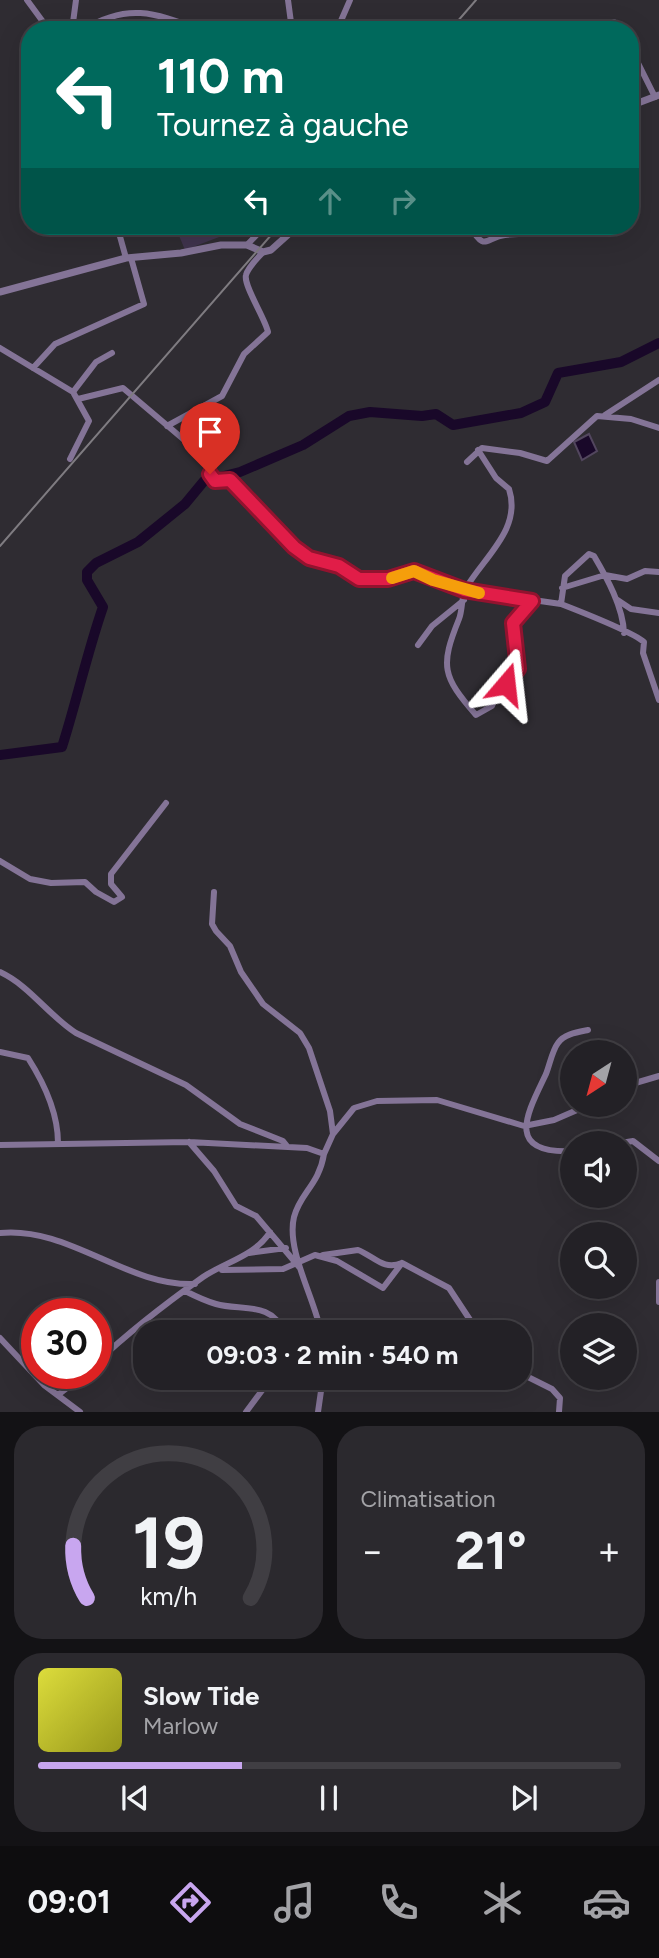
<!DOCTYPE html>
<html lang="fr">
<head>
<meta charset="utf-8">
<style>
  :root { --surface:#232126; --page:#2b292e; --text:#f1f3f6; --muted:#a3a3a7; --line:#403e43; --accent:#c8a6ef }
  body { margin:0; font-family:Figtree,sans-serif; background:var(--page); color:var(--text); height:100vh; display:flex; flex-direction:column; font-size:26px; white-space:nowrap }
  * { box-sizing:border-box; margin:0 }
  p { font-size:23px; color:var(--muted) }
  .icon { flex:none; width:38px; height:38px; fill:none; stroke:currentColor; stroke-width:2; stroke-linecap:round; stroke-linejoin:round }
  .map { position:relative; height:1412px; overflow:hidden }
  .details { display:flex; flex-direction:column; gap:14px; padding:14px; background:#131215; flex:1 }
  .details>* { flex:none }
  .top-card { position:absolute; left:21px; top:21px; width:618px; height:214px; border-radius:28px; box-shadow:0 7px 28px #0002,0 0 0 2px var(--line); background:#00695c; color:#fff; overflow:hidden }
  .needle { width:46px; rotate:216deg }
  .buttons { position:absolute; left:560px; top:1040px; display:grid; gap:14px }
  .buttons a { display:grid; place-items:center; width:77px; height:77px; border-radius:50%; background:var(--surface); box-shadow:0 7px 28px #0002,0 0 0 2px var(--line); font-size:35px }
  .speed { position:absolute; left:21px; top:1298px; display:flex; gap:14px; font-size:35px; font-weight:700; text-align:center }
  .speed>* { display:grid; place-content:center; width:91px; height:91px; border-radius:50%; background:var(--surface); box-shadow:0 7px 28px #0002,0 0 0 2px var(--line); line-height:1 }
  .speed .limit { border:10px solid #d22; background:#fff; color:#111 }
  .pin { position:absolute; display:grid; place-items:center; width:60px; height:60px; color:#fff; margin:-72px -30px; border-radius:50% 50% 50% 0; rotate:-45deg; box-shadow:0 0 7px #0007 }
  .pin .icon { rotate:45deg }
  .me { position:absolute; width:77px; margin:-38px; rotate:17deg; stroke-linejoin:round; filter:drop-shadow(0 0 5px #0008) }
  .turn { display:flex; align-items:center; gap:24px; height:147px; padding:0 21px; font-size:32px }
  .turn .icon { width:91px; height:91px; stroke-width:2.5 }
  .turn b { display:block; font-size:49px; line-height:60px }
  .lanes { display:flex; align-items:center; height:66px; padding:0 21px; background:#0003; justify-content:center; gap:35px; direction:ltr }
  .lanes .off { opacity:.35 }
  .big { font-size:52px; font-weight:700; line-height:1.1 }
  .details .tile { flex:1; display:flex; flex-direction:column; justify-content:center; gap:10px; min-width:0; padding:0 24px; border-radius:28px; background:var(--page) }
  .details .dial { align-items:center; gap:0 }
  .dial svg { height:182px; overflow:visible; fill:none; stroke:var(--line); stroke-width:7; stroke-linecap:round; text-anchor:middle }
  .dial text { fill:var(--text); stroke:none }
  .song { display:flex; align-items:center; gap:21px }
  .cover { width:84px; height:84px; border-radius:10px; background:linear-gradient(135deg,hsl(60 70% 55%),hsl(60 70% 35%)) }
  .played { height:7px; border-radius:4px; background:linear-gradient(90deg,var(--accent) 35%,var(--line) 35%) }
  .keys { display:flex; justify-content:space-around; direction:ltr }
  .heat { display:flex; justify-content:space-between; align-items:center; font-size:38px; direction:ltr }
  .details .tiles { flex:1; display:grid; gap:14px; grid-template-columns:1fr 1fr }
  .tile:last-child { grid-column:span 2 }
  .trip { position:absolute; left:133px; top:1320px; width:399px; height:70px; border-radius:28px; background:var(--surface); box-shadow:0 7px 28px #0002,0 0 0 2px var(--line); font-weight:700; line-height:70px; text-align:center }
  .dock { display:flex; height:112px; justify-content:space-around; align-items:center; background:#0e0d0f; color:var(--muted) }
  .dock .icon { width:49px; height:49px }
  .dock .selected { color:var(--accent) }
  .dock b { font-size:32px; color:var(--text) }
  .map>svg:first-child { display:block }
  .grass { fill:#40344e }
  .water { fill:#190829; stroke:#52465e; stroke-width:2 }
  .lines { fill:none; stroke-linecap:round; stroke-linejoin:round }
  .river { stroke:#190829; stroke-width:10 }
  .minor { stroke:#847497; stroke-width:6 }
  .tertiary { stroke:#847497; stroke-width:7 }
  .rail { stroke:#7f7c81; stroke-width:2 }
  .route-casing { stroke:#92132f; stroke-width:18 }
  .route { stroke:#e11d48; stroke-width:12 }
  .slow { stroke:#f59e0b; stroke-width:12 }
</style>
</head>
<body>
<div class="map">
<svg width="659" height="1412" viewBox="0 0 659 1412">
  <rect width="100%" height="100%" fill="#2f2c32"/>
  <path class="grass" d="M175,226H248L185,250Z"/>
  <path class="water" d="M589,434L597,451L582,460L574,442Z"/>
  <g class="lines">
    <path class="river" d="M0,755L62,747C77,700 87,653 103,607L87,580V572L96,563L138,542L185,504L204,481L240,472L303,445L349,416L370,412L422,416L436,414L453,425L521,413L545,402L558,373L621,362L659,343"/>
    <path class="minor" d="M27,0L49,30
      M288,0L292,30
      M593,28L614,22L620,30
      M72,30L76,0
      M83,30C128,2 155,13 201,30
      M337,30L350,0
      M630,47L655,97
      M120,226L119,233L126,258
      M470,226C485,253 486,237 505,235C523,232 524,238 541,226
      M247,245L265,226
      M0,348L73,392L89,421L70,459
      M33,368L55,344L144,304L131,258
      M73,392L96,362L112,353
      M78,399L123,388L189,444H202L214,466L210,474L212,480H230L294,547L309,558L339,566L359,579H389L414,571L464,590L561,604
      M605,415L659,380
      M167,426L222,396L244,354L268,332C265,318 243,285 246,275C248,267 258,258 263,252
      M478,450L496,478L509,489C522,529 484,557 466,588C461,596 463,609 459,619C440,666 442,676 476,715L492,706L496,696L518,669L513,623L532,601
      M467,462L482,448L520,453L547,461L597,416L631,419L659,428
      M562,588L605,575L627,579L645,571L659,572
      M616,599L631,609L659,613
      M624,633C623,607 607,578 594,556L589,554L565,576L561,604C579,611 631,631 644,642L643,653L659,700
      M418,645L432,626L464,600
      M0,861L30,879L51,883L85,882L96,892L114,902L122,897L111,884V874L166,803
      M214,892L212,924L216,931L230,946L241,972L263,1004L300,1033L309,1048L330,1111L333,1134L324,1154
      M0,972C30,986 48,1015 76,1033L186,1085L240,1124L283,1141L287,1146
      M0,1052L28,1058C44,1083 58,1113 58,1143
      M625,1086L659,1076
      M333,1134L354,1108L377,1101L437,1100L524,1126L554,1120L591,1104
      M189,1142L214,1171L236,1206L256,1216L300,1268
      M621,1143L633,1141L659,1161
      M0,1145L189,1142L307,1148L324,1154C319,1185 300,1193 294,1217C286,1250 314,1297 321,1332
      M572,1151C503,1154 528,1112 546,1074C550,1064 552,1051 558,1043C564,1034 578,1032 588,1030
      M0,1233C69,1226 127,1287 195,1284
      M249,1253L286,1248
      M323,1255L358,1250C374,1256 383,1271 402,1263L449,1288L478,1332
      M222,1270L283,1269L315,1255L337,1261L383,1288L402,1263
      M659,1282V1302
      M185,1291C195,1296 205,1301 216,1304C240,1311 273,1301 283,1332
      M0,1338L44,1385L80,1412
      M96,1363C130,1331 165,1304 203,1277C225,1262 255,1256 270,1232
      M520,1373L552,1389L560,1398L559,1412
      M58,1395L85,1374
      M246,1412L272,1377
      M318,1412L323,1377"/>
    <path class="tertiary" d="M630,106L659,95
      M0,292L126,258L181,253L221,245H247L263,252L271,250L291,232L308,226"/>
    <path class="rail" d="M450,30L476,0
      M0,546L279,226"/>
  </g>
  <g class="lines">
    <g class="route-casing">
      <path id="route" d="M210,474L215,481L230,480L294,547L309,558L339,566L359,579H388L414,571L464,590L532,601L513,623L518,669L506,684"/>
    </g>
    <use href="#route" class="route"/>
    <path class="slow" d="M392,578L414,571L433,580L479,593"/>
  </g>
</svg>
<div class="buttons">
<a><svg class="needle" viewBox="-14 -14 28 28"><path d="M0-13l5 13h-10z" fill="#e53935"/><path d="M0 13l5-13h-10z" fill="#a3a3a7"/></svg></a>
<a><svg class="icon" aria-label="sound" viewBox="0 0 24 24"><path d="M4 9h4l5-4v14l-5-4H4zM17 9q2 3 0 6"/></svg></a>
<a><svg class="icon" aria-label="search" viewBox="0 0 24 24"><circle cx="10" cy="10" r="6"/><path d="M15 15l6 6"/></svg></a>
<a><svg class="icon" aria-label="layers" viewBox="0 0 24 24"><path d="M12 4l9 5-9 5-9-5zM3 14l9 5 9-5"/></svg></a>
</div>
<div class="speed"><div class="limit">30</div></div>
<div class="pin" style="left:210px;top:474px;background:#d93025"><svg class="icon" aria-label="arrive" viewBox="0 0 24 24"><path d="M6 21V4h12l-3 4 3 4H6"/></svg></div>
<svg class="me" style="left:506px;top:684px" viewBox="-20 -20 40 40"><path d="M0-17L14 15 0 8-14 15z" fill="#e11d48" stroke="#fff" stroke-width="4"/></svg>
<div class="trip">09:03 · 2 min · 540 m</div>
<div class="top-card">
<div class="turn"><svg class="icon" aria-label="left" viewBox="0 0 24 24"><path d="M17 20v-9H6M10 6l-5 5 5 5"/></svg><div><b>110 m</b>Tournez à gauche</div></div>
<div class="lanes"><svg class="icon" aria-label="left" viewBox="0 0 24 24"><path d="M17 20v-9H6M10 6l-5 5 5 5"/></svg><svg class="icon off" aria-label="ahead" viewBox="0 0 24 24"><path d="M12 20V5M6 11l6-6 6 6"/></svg><svg class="icon off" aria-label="right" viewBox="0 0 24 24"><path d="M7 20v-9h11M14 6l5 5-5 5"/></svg></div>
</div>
</div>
<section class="details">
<div class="tiles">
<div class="tile dial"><svg viewBox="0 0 100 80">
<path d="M14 69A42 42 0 1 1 86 69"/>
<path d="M14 69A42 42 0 0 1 8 46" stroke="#c8a6ef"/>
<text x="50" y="56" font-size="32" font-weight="700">19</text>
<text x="50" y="72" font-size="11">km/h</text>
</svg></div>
<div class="tile"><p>Climatisation</p>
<div class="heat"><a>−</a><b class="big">21°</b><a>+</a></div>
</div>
<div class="tile">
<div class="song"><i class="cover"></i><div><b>Slow Tide</b><p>Marlow</p></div></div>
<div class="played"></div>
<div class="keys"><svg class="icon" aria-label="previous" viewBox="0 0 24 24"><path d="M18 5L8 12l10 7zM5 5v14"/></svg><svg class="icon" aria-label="pause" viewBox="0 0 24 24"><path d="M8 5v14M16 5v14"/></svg><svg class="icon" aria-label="next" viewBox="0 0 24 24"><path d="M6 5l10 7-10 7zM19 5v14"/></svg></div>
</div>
</div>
</section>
<nav class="dock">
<b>09:01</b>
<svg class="icon selected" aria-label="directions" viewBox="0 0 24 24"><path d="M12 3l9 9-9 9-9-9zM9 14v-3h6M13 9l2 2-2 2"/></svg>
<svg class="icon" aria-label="music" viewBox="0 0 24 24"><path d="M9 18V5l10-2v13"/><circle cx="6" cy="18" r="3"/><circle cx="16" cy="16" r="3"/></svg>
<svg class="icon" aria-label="phone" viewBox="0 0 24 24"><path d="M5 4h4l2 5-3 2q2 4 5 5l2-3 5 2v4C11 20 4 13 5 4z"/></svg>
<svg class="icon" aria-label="climate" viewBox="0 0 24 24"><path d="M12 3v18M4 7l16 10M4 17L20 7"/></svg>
<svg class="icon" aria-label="car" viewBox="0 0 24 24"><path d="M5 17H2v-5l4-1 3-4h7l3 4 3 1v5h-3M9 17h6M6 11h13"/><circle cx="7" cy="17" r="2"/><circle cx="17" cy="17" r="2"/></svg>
</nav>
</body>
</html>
